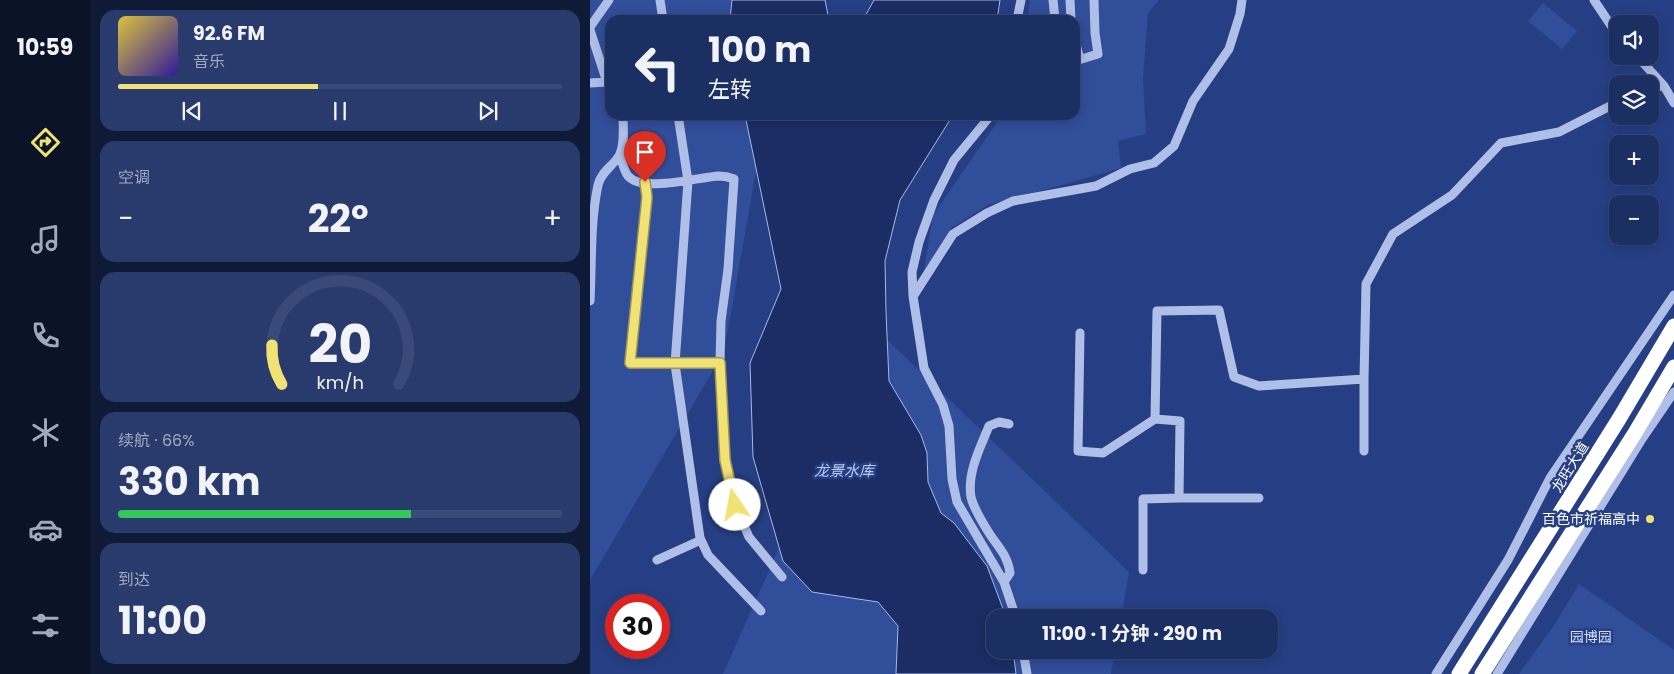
<!DOCTYPE html>
<html lang="zh">
<head>
<meta charset="utf-8">
<style>
  :root { --surface:#1c2f63; --page:#293b6c; --text:#f1f3f6; --muted:#a0a9be; --line:#3a4a78; --accent:#f0e275 }
  body { margin:0; font-family:Poppins,"Noto Sans SC",sans-serif; background:var(--page); color:var(--text); height:100vh; display:flex; flex-direction:column; font-size:19px; white-space:nowrap }
  * { box-sizing:border-box; margin:0 }
  p { font-size:16px; color:var(--muted) }
  .icon { flex:none; width:28px; height:28px; fill:none; stroke:currentColor; stroke-width:2; stroke-linecap:round; stroke-linejoin:round }
  .map { position:relative; flex:1; overflow:hidden }
  .drawer { display:flex; flex-direction:column; gap:10px; padding:10px; background:#0f1a36; width:500px }
  .drawer>* { flex:none }
  .banner { position:absolute; left:15px; top:15px; width:475px; height:105px; border-radius:15px; box-shadow:0 2px 12px #0003,0 0 0 1px var(--line); background:#1c2f63; color:var(--text); overflow:hidden }
  .tools { position:absolute; left:1019px; top:15px; display:grid; gap:10px }
  .tools a { display:grid; place-items:center; width:50px; height:50px; border-radius:10px; background:var(--surface); box-shadow:0 2px 12px #0003,0 0 0 1px var(--line); font-size:25px }
  .speed { position:absolute; left:15px; top:594px; display:flex; gap:10px; font-size:25px; font-weight:700; text-align:center }
  .speed>* { display:grid; place-content:center; width:65px; height:65px; border-radius:50%; background:var(--surface); box-shadow:0 2px 12px #0003,0 0 0 1px var(--line); line-height:1 }
  .speed .limit { border:8px solid #d22; background:#fff; color:#111 }
  .pin { position:absolute; display:grid; place-items:center; width:42px; height:42px; color:#fff; margin:-51px -21px; border-radius:50% 50% 50% 0; rotate:-45deg; box-shadow:0 0 5px #0007 }
  .pin .icon { rotate:45deg }
  .me { position:absolute; width:55px; margin:-28px; rotate:348deg; stroke-linejoin:round; filter:drop-shadow(0 0 4px #0008) }
  .turn { display:flex; align-items:center; gap:18px; height:105px; padding:0 20px; font-size:22px }
  .turn .icon { width:65px; height:65px; stroke-width:2.5 }
  .turn b { display:block; font-size:35px; line-height:42px }
  .big { font-size:38px; font-weight:700; line-height:1.1 }
  .drawer .card { flex:1; display:flex; flex-direction:column; justify-content:center; gap:8px; min-width:0; padding:0 18px; border-radius:15px; background:var(--page) }
  .drawer .dial { align-items:center; gap:0 }
  .dial svg { height:130px; overflow:visible; fill:none; stroke:var(--line); stroke-width:7; stroke-linecap:round; text-anchor:middle }
  .dial text { fill:var(--text); stroke:none }
  .song { display:flex; align-items:center; gap:15px }
  .cover { width:60px; height:60px; border-radius:8px; background:linear-gradient(135deg,hsl(50 70% 55%),hsl(250 70% 35%)) }
  .played { height:5px; border-radius:2px; background:linear-gradient(90deg,var(--accent) 45%,var(--line) 45%) }
  .keys { display:flex; justify-content:space-around; direction:ltr }
  .heat { display:flex; justify-content:space-between; align-items:center; font-size:28px; direction:ltr }
  .charge { height:8px; border-radius:4px; background:linear-gradient(90deg,#34c759 66%,var(--line) 0) }
  .trip { position:absolute; left:396px; top:609px; width:292px; height:50px; border-radius:15px; background:var(--surface); box-shadow:0 2px 12px #0003,0 0 0 1px var(--line); font-weight:700; line-height:50px; text-align:center }
  main { display:flex; flex:1; min-height:0 }
  .menu { display:flex; flex-direction:column; width:90px; justify-content:space-around; align-items:center; background:#0b1328; color:var(--muted) }
  .menu .icon { width:35px; height:35px }
  .menu .current { color:var(--accent) }
  .menu b { font-size:22px; color:var(--text) }
  .map>svg:first-child { display:block }
  .green { fill:#314e9b }
  .water { fill:#1b2d64; stroke:#a4b8e8 }
  .lines { fill:none; stroke-linecap:round; stroke-linejoin:round }
  .minor { stroke:#b0bfe7; stroke-width:9 }
  .highway { stroke:#fff; stroke-width:15 }
  .route-casing { stroke:#9c934c; stroke-width:12 }
  .route { stroke:#f0e275; stroke-width:9 }
  .poi-dot { fill:#f0e275; stroke:#263f84; stroke-width:2 }
  .labels { text-anchor:middle; dominant-baseline:central; stroke-width:5; stroke-linejoin:round; paint-order:stroke }
  .street-label { font-size:14px; fill:#fff; stroke:#263f84 }
  .poi-label { font-size:14px; fill:#fff; stroke:#263f84; text-anchor:end }
  .park-label { font-size:14px; fill:#d3ddf6; stroke:#263f84 }
  .water-label { font-size:15px; font-style:italic; fill:#bbcaef; stroke:#263f84 }
</style>
</head>
<body>
<main>
<nav class="menu">
<b>10:59</b>
<svg class="icon current" aria-label="directions" viewBox="0 0 24 24"><path d="M12 3l9 9-9 9-9-9zM9 14v-3h6M13 9l2 2-2 2"/></svg>
<svg class="icon" aria-label="music" viewBox="0 0 24 24"><path d="M9 18V5l10-2v13"/><circle cx="6" cy="18" r="3"/><circle cx="16" cy="16" r="3"/></svg>
<svg class="icon" aria-label="phone" viewBox="0 0 24 24"><path d="M5 4h4l2 5-3 2q2 4 5 5l2-3 5 2v4C11 20 4 13 5 4z"/></svg>
<svg class="icon" aria-label="climate" viewBox="0 0 24 24"><path d="M12 3v18M4 7l16 10M4 17L20 7"/></svg>
<svg class="icon" aria-label="car" viewBox="0 0 24 24"><path d="M5 17H2v-5l4-1 3-4h7l3 4 3 1v5h-3M9 17h6M6 11h13"/><circle cx="7" cy="17" r="2"/><circle cx="17" cy="17" r="2"/></svg>
<svg class="icon" aria-label="filters" viewBox="0 0 24 24"><path d="M4 7h16M4 17h16"/><circle cx="9" cy="7" r="2"/><circle cx="15" cy="17" r="2"/></svg>
</nav>
<section class="drawer">
<div class="card">
<div class="song"><i class="cover"></i><div><b>92.6 FM</b><p>音乐</p></div></div>
<div class="played"></div>
<div class="keys"><svg class="icon" aria-label="previous" viewBox="0 0 24 24"><path d="M18 5L8 12l10 7zM5 5v14"/></svg><svg class="icon" aria-label="pause" viewBox="0 0 24 24"><path d="M8 5v14M16 5v14"/></svg><svg class="icon" aria-label="next" viewBox="0 0 24 24"><path d="M6 5l10 7-10 7zM19 5v14"/></svg></div>
</div>
<div class="card"><p>空调</p>
<div class="heat"><a>−</a><b class="big">22°</b><a>+</a></div>
</div>
<div class="card dial"><svg viewBox="0 0 100 80">
<path d="M14 69A42 42 0 1 1 86 69"/>
<path d="M14 69A42 42 0 0 1 8 45" stroke="#f0e275"/>
<text x="50" y="56" font-size="32" font-weight="700">20</text>
<text x="50" y="72" font-size="11">km/h</text>
</svg></div>
<div class="card"><p>续航 · 66%</p><b class="big">330 km</b><div class="charge"></div></div>
<div class="card"><p>到达</p><b class="big">11:00</b></div>
</section>
<div class="map">
<svg width="1084" height="674" viewBox="0 0 1084 674">
  <rect width="100%" height="100%" fill="#263f84"/>
  <path class="green" d="M0,0H196L193,20H20V115H176L134,352L0,580Z
    M440,0H569L558,13L553,79L556,134L528,141L531,168L458,189L398,205L361,228L333,277L343,215L412,115H485V20H437Z
    M953,3L987,31L972,49L938,21Z
    M286,329L539,572L531,617L405,618V650H525L521,674H133Z
    M989,584L1084,650V674H929L965,624Z"/>
  <path class="water" d="M142,0H235L239,20H140Z
    M284,0H410L407,20H273Z
    M155,115H363L310,200L295,261L296,312L299,381L331,435L337,453L338,482L351,513L364,523L397,566L416,617L405,618V650H423L426,674H306L308,626L288,602L222,592L193,561L163,457L160,363L191,289Z"/>
  <g class="lines">
    <path class="minor" d="M70,0L73,20
      M463,0L465,20
      M480,0L481,20
      M1004,0L1028,36
      M427,20L431,0
      M0,27L19,0
      M0,30L17,82L0,83
      M485,41L490,59
      M1047,56L1074,86L1084,103
      M485,61L508,54L505,33L504,0
      M1060,87L1074,86
      M88,115L98,181L85,364L110,538L118,555L171,611
      M401,115L364,160L344,200L329,242L322,272L323,296L334,368L353,405L359,426L362,479L367,502L414,582L426,618
      M30,155C32,162 34,171 38,176C53,193 109,177 129,176C134,176 139,177 144,179L138,269L131,321L130,363L135,460L145,505L159,537L192,577
      M55,183L57,197L40,363H130
      M324,295L363,234L397,213L423,201L506,186L540,169L564,163L584,146L603,101L639,49L650,14L652,0
      M0,301C2,262 0,223 8,185C11,171 25,165 30,154C35,143 33,127 33,115
      M490,333L488,451L513,453L565,419L567,311L629,310L644,377L669,386L774,379V451
      M774,379L776,284L803,234L862,195L911,143L969,132L1028,102
      M565,419L590,421L589,498H669
      M67,560L111,540
      M553,570V499L589,498
      M414,582L420,573C418,557 410,549 401,536C395,527 383,507 381,497C377,473 390,448 399,426L409,422L419,424
      M433,650L437,674
      M846,674L918,560L960,478L1084,295
      M907,674L1052,439L1084,392"/>
    <path class="highway" d="M869,674L1029,419L1084,326
      M892,674L1045,433L1084,367"/>
  </g>
  <g class="lines">
    <g class="route-casing">
      <path id="route" d="M55,182L57,197L40,363H130L135,460L145,505"/>
    </g>
    <use href="#route" class="route"/>
  </g>
  <circle class="poi-dot" cx="1060" cy="519" r="5"/>
  <g class="labels">
    <g class="street-label">
      <text transform="translate(980 467) rotate(-58)">龙旺大道</text>
    </g>
    <g class="poi-label">
      <text x="1050" y="519">百色市祈福高中</text>
    </g>
    <g class="park-label">
      <text x="1001" y="637">园博园</text>
    </g>
    <g class="water-label">
      <text x="254" y="470">龙景水库</text>
    </g>
  </g>
</svg>
<div class="tools">
<a><svg class="icon" aria-label="sound" viewBox="0 0 24 24"><path d="M4 9h4l5-4v14l-5-4H4zM17 9q2 3 0 6"/></svg></a>
<a><svg class="icon" aria-label="layers" viewBox="0 0 24 24"><path d="M12 4l9 5-9 5-9-5zM3 14l9 5 9-5"/></svg></a>
<a>+</a>
<a>−</a>
</div>
<div class="speed"><div class="limit">30</div></div>
<div class="pin" style="left:55px;top:182px;background:#d93025"><svg class="icon" aria-label="arrive" viewBox="0 0 24 24"><path d="M6 21V4h12l-3 4 3 4H6"/></svg></div>
<svg class="me" style="left:145px;top:505px" viewBox="-20 -20 40 40"><circle r="19" fill="#fff"/><path d="M0-13L10 11 0 6-10 11z" fill="#f0e275"/></svg>
<div class="trip">11:00 · 1 分钟 · 290 m</div>
<div class="banner">
<div class="turn"><svg class="icon" aria-label="left" viewBox="0 0 24 24"><path d="M17 20v-9H6M10 6l-5 5 5 5"/></svg><div><b>100 m</b>左转</div></div>
</div>
</div>
</main>
</body>
</html>
